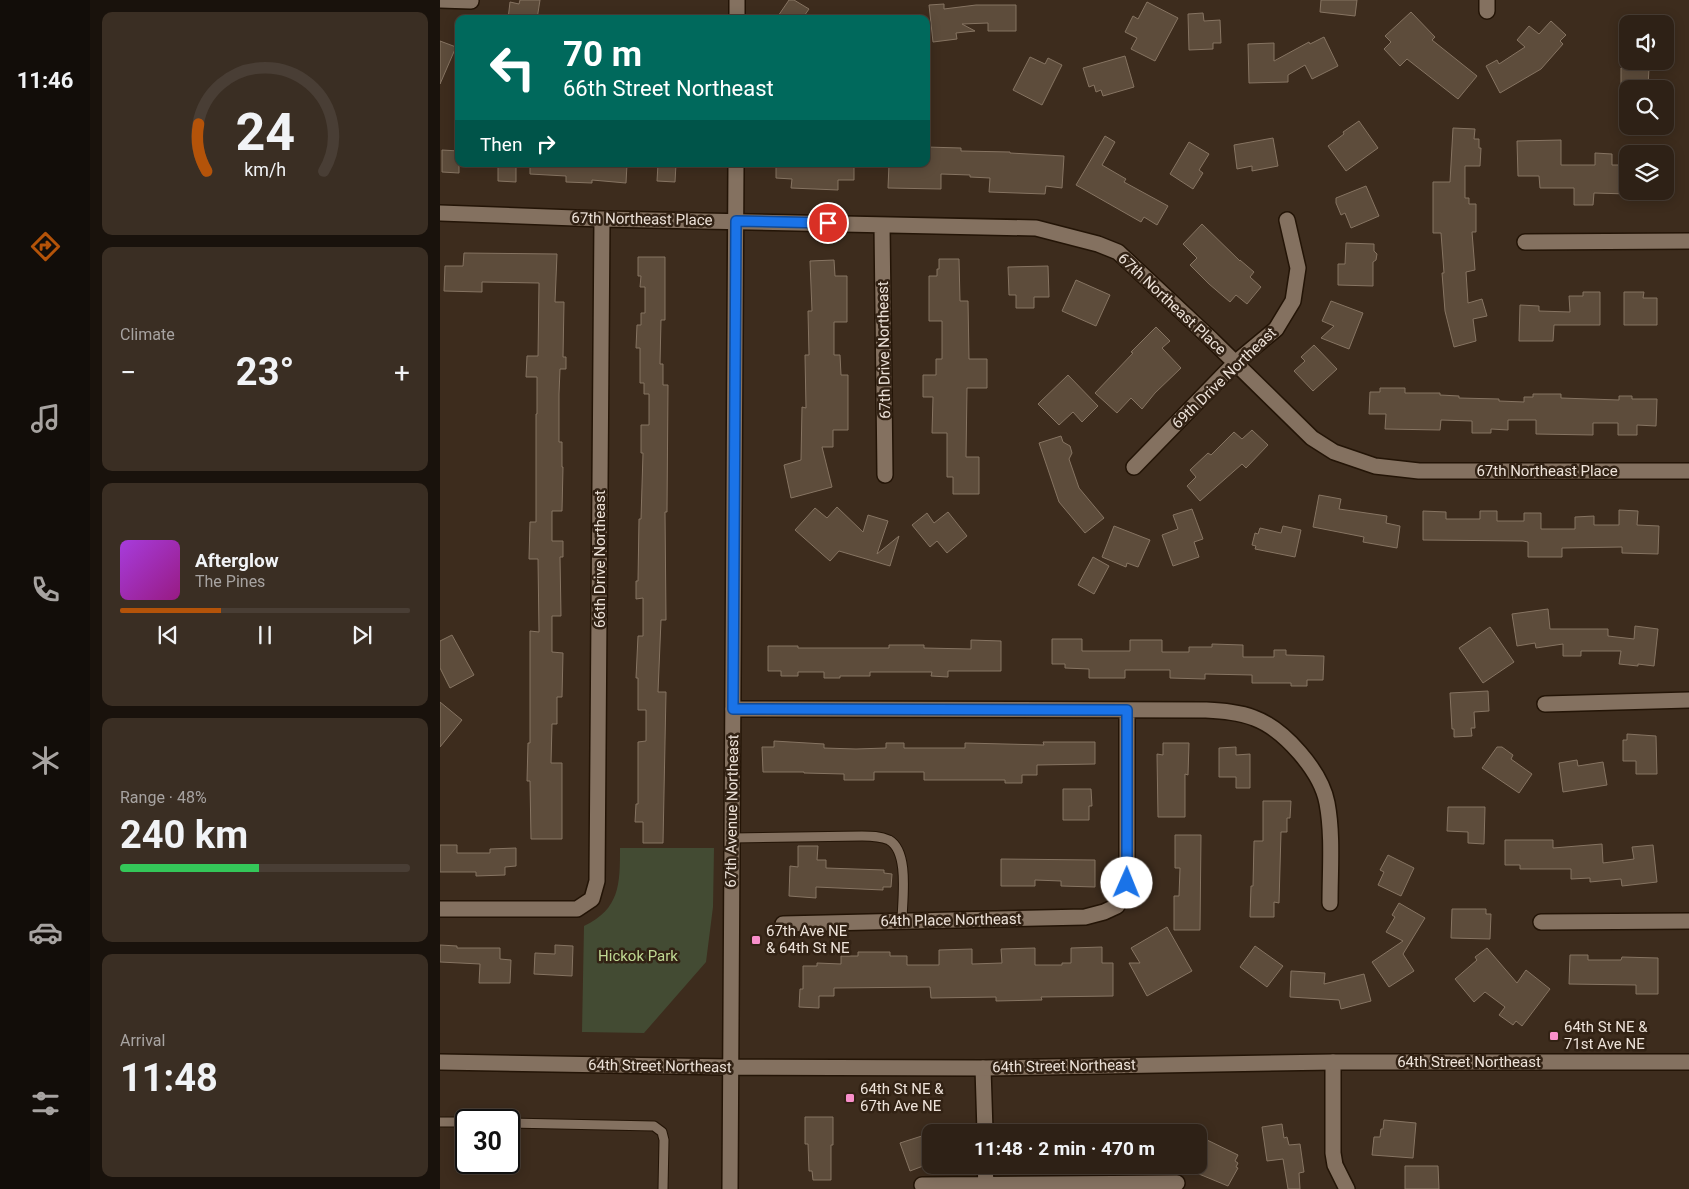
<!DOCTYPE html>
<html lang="en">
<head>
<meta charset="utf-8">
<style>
  :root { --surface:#2e2116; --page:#3a2e23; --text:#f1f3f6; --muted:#a7a3a1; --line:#493e35; --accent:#b45309 }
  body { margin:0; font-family:Roboto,sans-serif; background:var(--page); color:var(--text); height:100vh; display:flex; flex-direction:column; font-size:19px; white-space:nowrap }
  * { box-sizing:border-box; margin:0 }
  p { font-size:16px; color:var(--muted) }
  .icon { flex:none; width:28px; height:28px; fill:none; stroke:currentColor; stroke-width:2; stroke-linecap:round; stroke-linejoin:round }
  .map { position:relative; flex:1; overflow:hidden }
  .drawer { display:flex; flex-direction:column; gap:12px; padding:12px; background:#19120c; width:350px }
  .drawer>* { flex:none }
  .banner { position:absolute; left:15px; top:15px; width:475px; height:152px; border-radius:10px; box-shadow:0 2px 12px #0003,0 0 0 1px var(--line); background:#00695c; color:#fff; overflow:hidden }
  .buttons { position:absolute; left:1179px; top:15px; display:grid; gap:10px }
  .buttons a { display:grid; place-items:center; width:55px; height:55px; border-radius:10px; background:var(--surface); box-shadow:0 2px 12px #0003,0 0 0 1px var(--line); font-size:25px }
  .speed { position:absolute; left:15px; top:1109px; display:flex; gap:10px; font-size:25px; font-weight:700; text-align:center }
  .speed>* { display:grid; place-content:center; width:65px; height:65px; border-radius:50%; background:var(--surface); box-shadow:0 2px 12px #0003,0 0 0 1px var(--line); line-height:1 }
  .speed .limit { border:2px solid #111; border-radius:8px; background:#fff; color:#111 }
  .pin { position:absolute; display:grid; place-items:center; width:42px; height:42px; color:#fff; margin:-21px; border:2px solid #fff; border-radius:50%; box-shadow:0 1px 5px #0007 }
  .me { position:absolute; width:55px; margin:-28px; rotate:1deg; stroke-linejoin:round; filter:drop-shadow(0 0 4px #0008) }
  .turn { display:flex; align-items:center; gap:18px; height:105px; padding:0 25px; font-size:22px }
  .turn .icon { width:65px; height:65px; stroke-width:2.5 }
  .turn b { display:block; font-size:35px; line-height:42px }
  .then { display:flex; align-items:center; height:48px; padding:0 25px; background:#0003; gap:10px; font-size:19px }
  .big { font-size:38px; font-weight:700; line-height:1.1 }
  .drawer .tile { flex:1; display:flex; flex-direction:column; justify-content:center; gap:8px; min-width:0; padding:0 18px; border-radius:10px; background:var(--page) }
  .drawer .dial { align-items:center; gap:0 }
  .dial svg { height:130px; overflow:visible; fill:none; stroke:var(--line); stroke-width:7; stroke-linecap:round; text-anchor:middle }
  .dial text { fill:var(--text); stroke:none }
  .song { display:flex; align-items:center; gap:15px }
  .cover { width:60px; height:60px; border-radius:8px; background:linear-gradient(135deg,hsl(280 70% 55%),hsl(310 70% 35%)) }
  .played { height:5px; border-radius:2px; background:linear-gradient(90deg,var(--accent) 35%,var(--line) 35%) }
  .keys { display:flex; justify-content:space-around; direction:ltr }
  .heat { display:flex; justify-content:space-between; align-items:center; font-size:28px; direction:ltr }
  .charge { height:8px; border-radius:4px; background:linear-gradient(90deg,#34c759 48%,var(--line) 0) }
  .trip { position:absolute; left:482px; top:1124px; width:285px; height:50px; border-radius:10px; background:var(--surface); box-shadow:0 2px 12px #0003,0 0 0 1px var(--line); font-weight:700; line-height:50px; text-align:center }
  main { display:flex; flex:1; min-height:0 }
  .dock { display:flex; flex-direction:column; width:90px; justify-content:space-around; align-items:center; background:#120d09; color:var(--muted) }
  .dock .icon { width:35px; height:35px }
  .dock .selected { color:var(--accent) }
  .dock b { font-size:22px; color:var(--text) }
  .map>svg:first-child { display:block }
  .green { fill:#434b33 }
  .building { fill:#5d4c3b; stroke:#867462 }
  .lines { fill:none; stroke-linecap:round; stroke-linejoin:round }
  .lane-casing { stroke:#231406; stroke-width:11 }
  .street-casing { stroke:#231406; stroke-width:18 }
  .secondary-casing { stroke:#231406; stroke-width:18 }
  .lane { stroke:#847160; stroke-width:9 }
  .street { stroke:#847160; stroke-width:15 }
  .secondary { stroke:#847160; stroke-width:15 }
  .route-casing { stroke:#114b97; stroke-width:12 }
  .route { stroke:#1a73e8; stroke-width:9 }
  .poi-dot { fill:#f98fca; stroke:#322214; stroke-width:2 }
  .labels { text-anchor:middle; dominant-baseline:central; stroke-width:5; stroke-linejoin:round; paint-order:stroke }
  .street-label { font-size:15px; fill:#ede2d9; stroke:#322214 }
  .poi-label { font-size:15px; fill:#ede2d9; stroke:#322214; text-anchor:start }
  .park-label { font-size:15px; fill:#c0d993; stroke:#322214 }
</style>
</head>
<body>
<main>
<nav class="dock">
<b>11:46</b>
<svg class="icon selected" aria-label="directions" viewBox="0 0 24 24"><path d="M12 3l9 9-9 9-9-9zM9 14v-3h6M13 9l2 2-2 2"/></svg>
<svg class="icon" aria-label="music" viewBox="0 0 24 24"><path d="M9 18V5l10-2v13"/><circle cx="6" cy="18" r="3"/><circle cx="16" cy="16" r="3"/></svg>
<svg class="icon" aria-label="phone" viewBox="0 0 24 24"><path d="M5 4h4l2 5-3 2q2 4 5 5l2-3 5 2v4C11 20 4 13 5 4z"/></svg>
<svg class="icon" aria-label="climate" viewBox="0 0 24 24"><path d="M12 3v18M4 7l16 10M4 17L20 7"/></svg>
<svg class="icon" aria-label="car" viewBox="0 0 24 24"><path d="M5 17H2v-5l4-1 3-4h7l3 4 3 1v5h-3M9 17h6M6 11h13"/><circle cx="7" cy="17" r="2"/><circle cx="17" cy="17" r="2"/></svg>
<svg class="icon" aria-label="filters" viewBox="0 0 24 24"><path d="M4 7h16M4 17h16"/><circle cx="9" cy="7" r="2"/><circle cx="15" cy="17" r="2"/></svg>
</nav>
<section class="drawer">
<div class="tile dial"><svg viewBox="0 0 100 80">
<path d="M14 69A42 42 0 1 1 86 69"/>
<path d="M14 69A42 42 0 0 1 9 40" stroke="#b45309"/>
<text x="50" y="56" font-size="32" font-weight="700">24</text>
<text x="50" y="72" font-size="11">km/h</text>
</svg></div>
<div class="tile"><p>Climate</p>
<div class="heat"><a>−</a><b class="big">23°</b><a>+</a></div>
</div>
<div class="tile">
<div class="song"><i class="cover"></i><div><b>Afterglow</b><p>The Pines</p></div></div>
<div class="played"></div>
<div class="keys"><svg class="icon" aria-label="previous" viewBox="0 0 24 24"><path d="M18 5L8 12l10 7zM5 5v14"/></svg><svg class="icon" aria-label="pause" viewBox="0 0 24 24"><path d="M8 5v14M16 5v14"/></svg><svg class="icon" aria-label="next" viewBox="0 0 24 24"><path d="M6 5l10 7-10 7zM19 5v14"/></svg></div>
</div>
<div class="tile"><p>Range · 48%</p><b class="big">240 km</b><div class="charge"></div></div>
<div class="tile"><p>Arrival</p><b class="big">11:48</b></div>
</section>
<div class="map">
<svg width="1249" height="1189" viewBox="0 0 1249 1189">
  <rect width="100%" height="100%" fill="#3d2c1d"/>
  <path class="green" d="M180,848H274L273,907L266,962L204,1033L142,1032L144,926C180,909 180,884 180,848Z"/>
  <path class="building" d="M80,0H100L97,19H68L70,2L79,4Z
    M349,0H354L369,9L362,19H336Z
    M881,0H917L915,16L880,12Z
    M707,2L738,18L715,61L691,49L697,38L685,32L693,16L698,19Z
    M504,4V9L536,5H576V31H548V23L522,24L535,31L516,33L517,39L493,42L489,5Z
    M971,12L995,37L992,40L1037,76L1018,99L967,59L960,66L944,49L951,42L945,36Z
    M763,13L764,21L780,20L781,43H773V49L749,50L748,14Z
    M1111,21L1126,35L1120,41L1123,44L1101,69L1060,93L1046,66L1057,60L1059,64L1085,47L1077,40L1089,26L1099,34Z
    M884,37L898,66L872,79L865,65L848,75V82L809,83L808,44L834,43V61L869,42L870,44Z
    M0,41L16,47L0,84Z
    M685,56L694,87L663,96L661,90L656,92L654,85L649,87L643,68Z
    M590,57L605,64L608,58L622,65L602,105L573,90Z
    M1181,68H1209L1208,87H1207V89H1181Z
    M919,121L938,148L906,171L888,146L904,134L903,132Z
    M1013,128L1035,129L1034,139H1039V148H1041L1040,166H1025V198H1029V204H1036V232H1032L1035,270L1026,272L1028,303L1042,299L1047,316L1033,319L1036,341L1014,347L1005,311L1002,273H1004L1001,233H993V182H1010Z
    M665,136L675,142L662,165L686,179L684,182L728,206L717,225L704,217L701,222L636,185Z
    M833,138L838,166L812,171V166L797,169L794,145Z
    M1121,140V165H1155V153L1172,154V165H1188V194L1154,193L1153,205H1134V188H1100L1099,176H1078L1077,141Z
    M749,142L769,154L759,170L763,173L753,189L730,174Z
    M486,147L521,148V151L570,152V153L624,156L622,188L606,186L605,194L549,192L550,178L530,177V175L501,174V189L448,188L449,164H486Z
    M2,150L19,151V173L2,172Z
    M58,164H76V182L58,181Z
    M90,164H187L186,183L152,180V183L126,182V176L90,174Z
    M218,164H236L235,182L217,181Z
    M336,164H414V180H398V190L351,188L352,179L336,178Z
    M926,186L939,216L911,228L905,213L901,215L896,203V198Z
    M762,224L800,261V260L814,272L810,277L821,287L807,304L796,295L790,302L769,284L750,265L757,258L743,244Z
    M906,243L934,244V251L937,254L936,260L933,262V286L898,285V264H905Z
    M24,253L117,254L115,302H124L123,357H126V369H120L119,394V442H122V467H123L122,511H112V541H123V557H120L121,616H112V652L123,653L122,697H117V724H112L111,763H122V839H91L90,781H87L88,743H90V631L99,632L98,559H89L90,522H96V414H97V377H86L87,356H98L99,283L42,282V292L4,291L5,266H23Z
    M198,257H225V320H221L220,364H223V385H228L227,512H225L226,620H221L218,692H226L223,843H203V822H195L196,804H198V742L206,741V710H198V678H196L198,636H203V598L196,599V581H198L199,519H201L203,453H201V425H209V394H204V383H200V348H196L197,325H201V313H205V287H200L201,276H198Z
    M499,259H519L520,301H528L529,359H547V388H527L526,457H539V494H513V477H507V433H492L493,397H483V375H496V359H502V321H489V276H497V269H499Z
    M394,260L395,276H407V322H394V355H400L401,375H408V430H393V447H382L392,487L351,498L344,465L361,460L362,407L366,408L365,355H369L368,311H372L370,261Z
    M608,266L609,297H594V308H576V295H569L568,267Z
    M636,280L670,295L656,326L622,311Z
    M1143,292H1160V325H1114L1113,341H1079L1080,305L1099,306V311L1130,312L1129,296H1143Z
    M1184,292H1204L1203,298H1217V325H1184Z
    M891,301L923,313L909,349L881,338L894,326L882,321Z
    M716,327L730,341L722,348L741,368L715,393L702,409L691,398L677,413L655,393L693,353L691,352Z
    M874,345L897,369L873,391L854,371L865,361L861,357Z
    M628,375L658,406L642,422L633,412L619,425L598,404Z
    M940,388H965V393H1000V395L1019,396V398L1059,399V401L1084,402V397H1093V394H1121V398L1179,400V396H1192V399H1217L1216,426L1197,425V435H1178V423H1153V435L1096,434V420H1068V430L1051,429V433H1032V421L1001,420L1000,430L945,429L946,414H929L930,392H940Z
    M812,430L828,445L806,468L802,464L760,501L747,486L756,477L750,470L768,453L771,455L794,432L802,439Z
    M621,436L623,442L630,446L632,453L629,459L639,488L664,518L645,533L619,502L599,443Z
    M879,495L901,499L899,509L947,516L946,523L960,526L957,548L923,542L924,537L873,527Z
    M397,507L423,532L428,515L448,521L437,554L459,536L450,566L399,551L390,561L355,530L375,508L387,518Z
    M752,509L763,539L754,542L759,557L733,566L722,535L738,529L733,515Z
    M1179,510L1198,511L1197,525L1219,526L1218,554L1182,553V547L1122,548V557H1088V542L1083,541L983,540V511L1006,512V519H1040V511H1057V521H1084V513H1101V529H1135V517L1154,516V525H1179Z
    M508,512L527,536L507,553L497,541L490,547L472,525L487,513L494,523Z
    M674,526L710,540L698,567L687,563L686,567L662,557Z
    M843,526L861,530L855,557L815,549L816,546L812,545L815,533L818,534L820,528L841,533Z
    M653,557L669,566L654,594L638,585Z
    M1108,609L1110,629H1168V636L1194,639L1195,626L1218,629L1214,666L1198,664V666L1179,664L1181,651H1141V656H1123V644L1096,648L1095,643L1077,646L1072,614Z
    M1050,627L1074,662L1043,683L1019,648Z
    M12,635L34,675L10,688L0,668V641Z
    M612,639H642V651H690V640H722V652H749V647H772V644L803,645V657H834V650H846V655L884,656L883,680H867V686H851V683H812V675L765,674V679L730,678V670H685V678H649V669L625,668V664H612Z
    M531,640L561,641V671H508V677L491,676L492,672H430V676H400V678H384V672H358V676H341V671H328V646H358V648H449V645H484V648L531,649Z
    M1048,691L1049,711L1034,712L1035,728H1031L1032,736L1014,737V729H1012L1010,693Z
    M0,702L22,720L0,747Z
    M1187,734L1216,736L1217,774H1196V761H1183V740H1187Z
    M334,741L384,744V748L416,749L446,748V743H464V748H525V743L604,745L603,742H655V764L597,765V775H582V783H565V780H484V772H434V780H404V774L364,773V772H323L322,747H334Z
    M723,743H749L748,775L745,774V817H718L717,754L723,755Z
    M796,747V755L810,754V788H796V777H779V748Z
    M1057,747H1062L1073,755L1071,759L1092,774L1079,793L1042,768Z
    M1137,760L1138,766L1163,762L1167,785L1123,792L1119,763Z
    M623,789H651L652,806H649V820H623Z
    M823,801H851L850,818H847V832H841L839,903L834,902V917H810L811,886H813L814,841H823Z
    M1008,807H1045L1044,844L1028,843V832L1007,831Z
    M735,835H761L760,930H734V896H739L740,868H735Z
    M1065,840H1113V848L1162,844L1163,863L1194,859L1192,847L1213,845L1217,882L1182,886L1181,879L1150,882V878L1131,879V869H1080V865H1065Z
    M0,845H17V853H50V849L76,848V866L65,867V875L36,876V872H0Z
    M358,846H378L377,860H386V868L444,870V873L452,874L451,887H443V890L376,887V898L349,896L350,866L358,867Z
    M948,855L974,868L961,896L938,885L944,872L940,870Z
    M561,859L655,860V887L621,886V881L595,880V886H561Z
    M959,903L985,918L963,954L974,971L949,987L932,962L963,941L946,932L955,917L952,915Z
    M1012,909H1046V914H1051L1050,939L1011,938Z
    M727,927L752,971L707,996L689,963H700L691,948Z
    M0,945L17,946V948H60V959L71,960L70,983H39L40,964L0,962Z
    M115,945L133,946L132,976L94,974L95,953L115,954Z
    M815,946L843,966L827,987L800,967Z
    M662,947V963H673V996L601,997L602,1000L556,1001V997L491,998L490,987L394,988V996H379V1008L359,1007L360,989H363V966H377V963L401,964V956H418V952H450V956H467V965H499V950L532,949V964L562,963L561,949L595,948V965H622V963H631V948Z
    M1047,948L1077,983L1086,970L1110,989L1082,1026L1076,1021L1073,1025L1059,1015L1065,1007L1045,992L1034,1002L1015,979L1037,960L1035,957Z
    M1130,955H1148V960H1181L1182,957L1218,958V994H1196V985L1129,984Z
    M851,971L885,973L884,984L924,974L931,1001L901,1009L899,1000L850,997Z
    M365,1117H393V1145H391V1180H373L372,1171H369L368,1144H365Z
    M944,1120L976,1123L973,1158L932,1155L934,1137H940L941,1129H943Z
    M842,1124L844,1138L847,1137L849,1145L860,1144L864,1172L859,1173L860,1189H848L843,1159L827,1161L822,1127Z
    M488,1134L491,1144V1163L470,1171L460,1143Z
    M765,1139L798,1155L795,1161L798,1163L796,1167L798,1168L788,1186L759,1174V1151Z
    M965,1166H998L999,1189H965Z"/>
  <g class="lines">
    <g class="lane-casing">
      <path id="lane" d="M292,838L422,836C431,836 440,836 449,840C470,852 462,901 462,922
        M0,1122H26
        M69,1123L214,1126L222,1132L224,1140L223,1189"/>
    </g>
    <g class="street-casing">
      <path id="street" d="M0,0L31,1
        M1047,0V11
        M0,213L162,219L596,228L658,244L678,252L772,340L872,438L894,452L935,466L979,471H1249
        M442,225L445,475
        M1085,242L1249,241
        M694,467L795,363L836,329L853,301L858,268L847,220
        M1105,704L1249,700
        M293,709L765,710C781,711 799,712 814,718C844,729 881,771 887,803C893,835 890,870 890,903
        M0,909H137L152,899L157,881L162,219
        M1101,922L1249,921
        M343,924L645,917L664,912L677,906L687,883V710
        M893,1062V1153L895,1165L907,1189
        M543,1068L545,1132
        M545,1165L546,1184
        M482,1185L737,1183"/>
    </g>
    <g class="secondary-casing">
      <path id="secondary" d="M297,19V0
        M0,1062L290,1067L543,1068L893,1062H1249
        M290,1189L296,164"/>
    </g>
    <use href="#lane" class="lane"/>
    <use href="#street" class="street"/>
    <use href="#secondary" class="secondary"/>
  </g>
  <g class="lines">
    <g class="route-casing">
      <path id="route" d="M388,223L296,221L293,709L687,710V883"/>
    </g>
    <use href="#route" class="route"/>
  </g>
  <g class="poi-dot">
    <rect x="311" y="935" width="10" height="10" rx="2.5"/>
    <rect x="1109" y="1031" width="10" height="10" rx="2.5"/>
    <rect x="405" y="1093" width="10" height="10" rx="2.5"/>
  </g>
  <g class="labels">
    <g class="street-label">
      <text transform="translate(202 219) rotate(1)">67th Northeast Place</text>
      <text transform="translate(732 304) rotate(43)">67th Northeast Place</text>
      <text transform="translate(444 350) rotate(-91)">67th Drive Northeast</text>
      <text transform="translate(784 378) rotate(-44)">69th Drive Northeast</text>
      <text x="1107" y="471">67th Northeast Place</text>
      <text transform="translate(160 559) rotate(-90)">66th Drive Northeast</text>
      <text transform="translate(292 811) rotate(-89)">67th Avenue Northeast</text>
      <text transform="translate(511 920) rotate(-1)">64th Place Northeast</text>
      <text x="1029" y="1062">64th Street Northeast</text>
      <text transform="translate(220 1066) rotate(1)">64th Street Northeast</text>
      <text transform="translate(624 1066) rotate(-1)">64th Street Northeast</text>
    </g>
    <g class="poi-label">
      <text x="326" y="931">67th Ave NE<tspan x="326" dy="17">&amp; 64th St NE</tspan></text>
      <text x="1124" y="1027">64th St NE &amp;<tspan x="1124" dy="17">71st Ave NE</tspan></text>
      <text x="420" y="1089">64th St NE &amp;<tspan x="420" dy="17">67th Ave NE</tspan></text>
    </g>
    <g class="park-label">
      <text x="198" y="956">Hickok Park</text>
    </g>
  </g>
</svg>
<div class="buttons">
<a><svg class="icon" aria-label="sound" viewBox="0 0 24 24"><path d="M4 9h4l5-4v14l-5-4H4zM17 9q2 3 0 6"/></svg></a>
<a><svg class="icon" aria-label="search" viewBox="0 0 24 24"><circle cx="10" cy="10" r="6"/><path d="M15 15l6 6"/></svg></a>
<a><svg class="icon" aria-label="layers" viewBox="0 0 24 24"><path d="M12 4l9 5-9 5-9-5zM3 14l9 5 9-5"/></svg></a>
</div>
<div class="speed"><div class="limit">30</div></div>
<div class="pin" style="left:388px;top:223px;background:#d93025"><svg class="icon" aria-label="arrive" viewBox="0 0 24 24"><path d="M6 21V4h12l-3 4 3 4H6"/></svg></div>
<svg class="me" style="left:687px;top:883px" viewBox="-20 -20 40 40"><circle r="19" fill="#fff"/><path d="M0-13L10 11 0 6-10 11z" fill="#1a73e8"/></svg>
<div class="trip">11:48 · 2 min · 470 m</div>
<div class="banner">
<div class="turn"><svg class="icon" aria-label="left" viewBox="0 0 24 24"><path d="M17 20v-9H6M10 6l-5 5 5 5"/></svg><div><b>70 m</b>66th Street Northeast</div></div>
<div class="then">Then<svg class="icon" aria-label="right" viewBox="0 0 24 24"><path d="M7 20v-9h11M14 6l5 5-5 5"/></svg></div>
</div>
</div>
</main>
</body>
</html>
